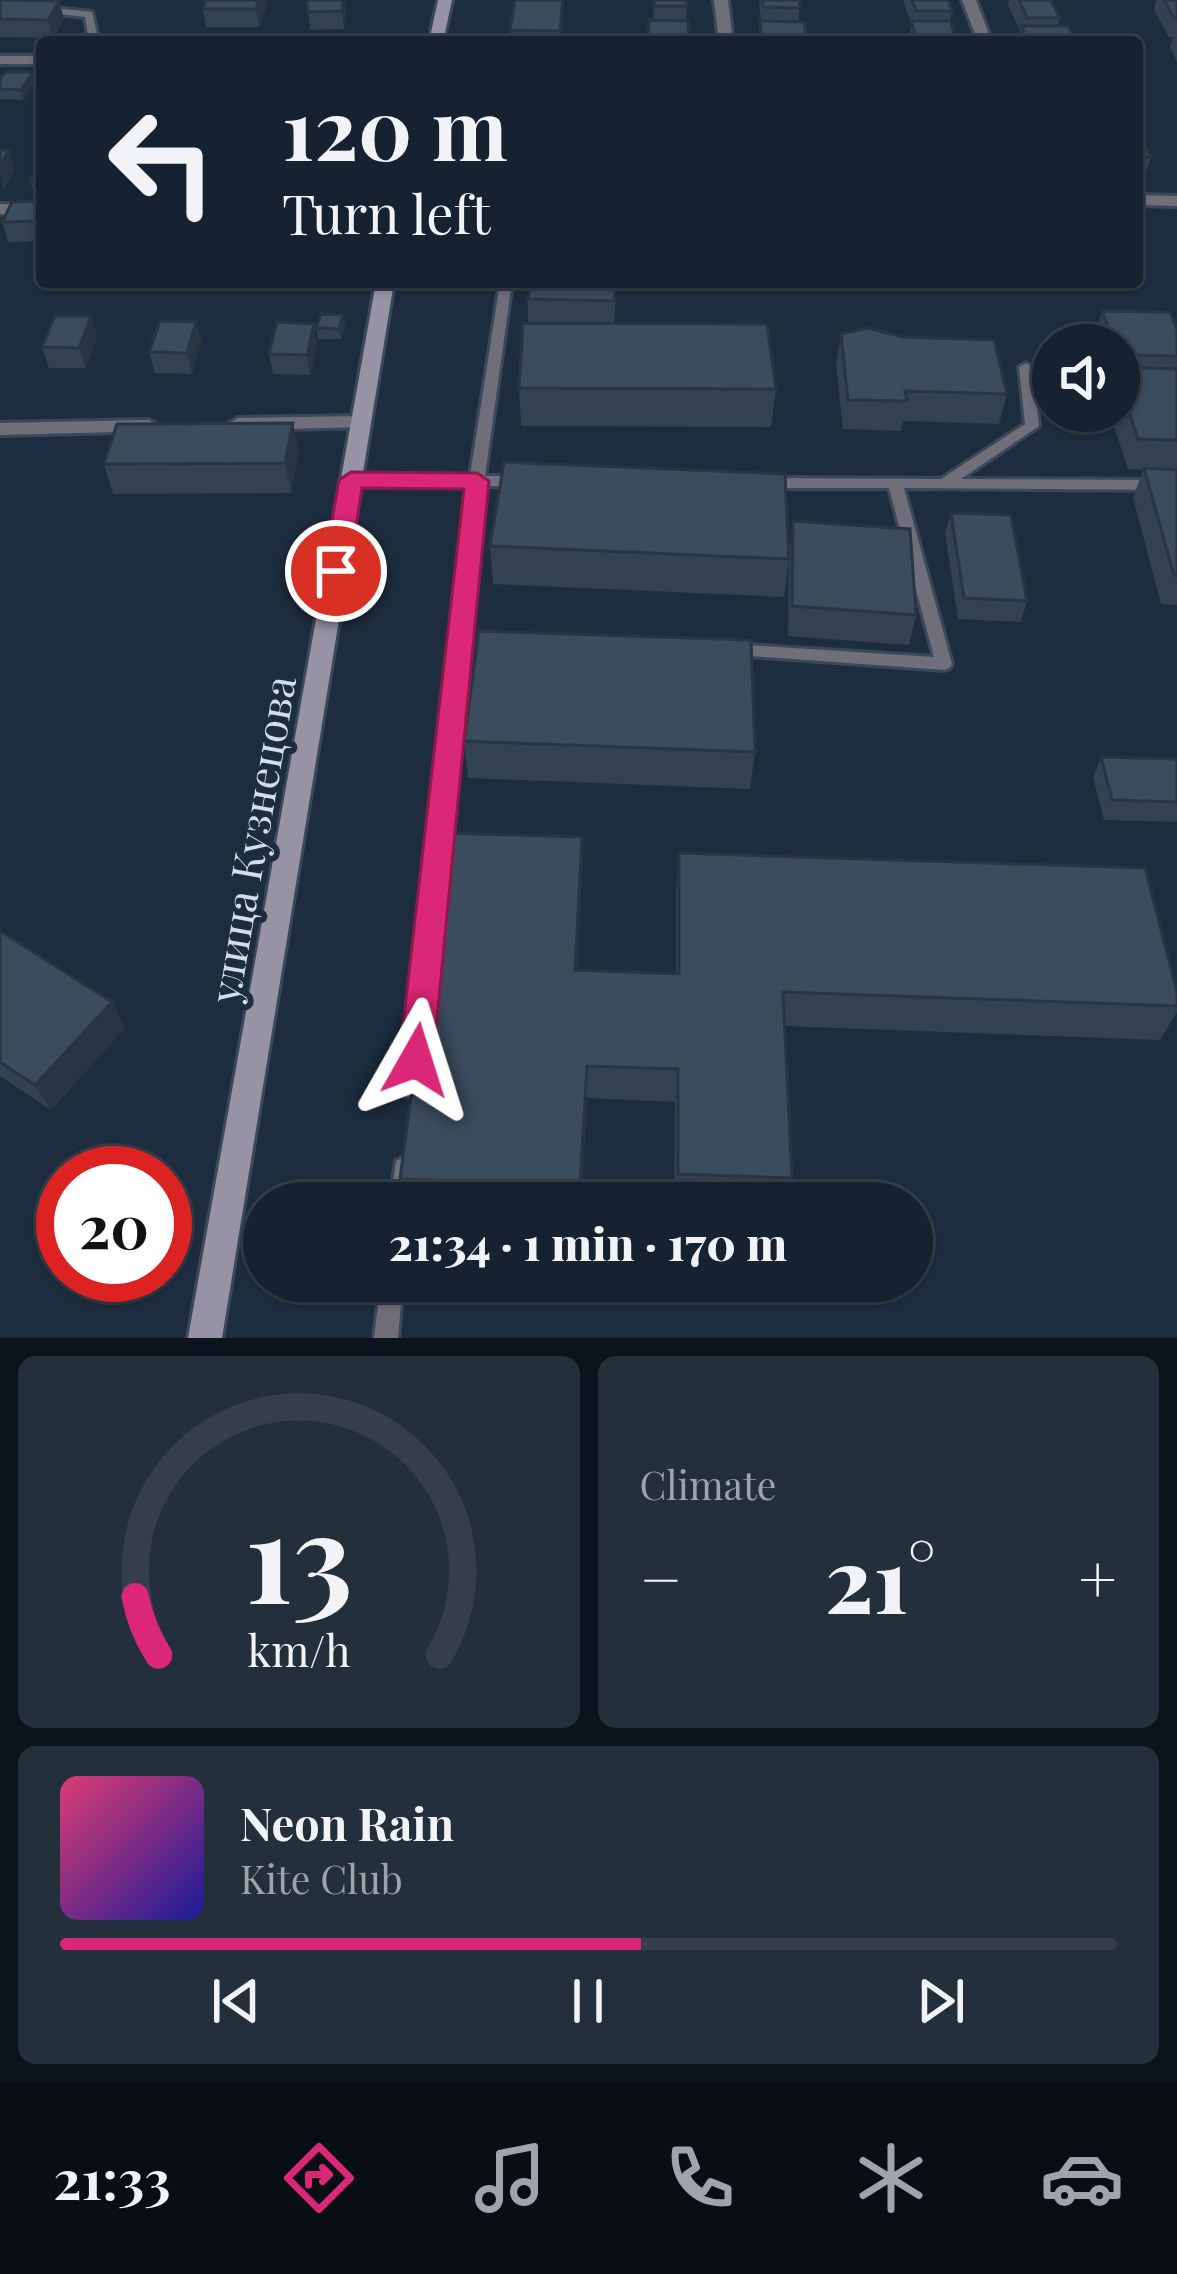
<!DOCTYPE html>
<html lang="en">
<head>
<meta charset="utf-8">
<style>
  :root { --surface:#16222f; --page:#232f3b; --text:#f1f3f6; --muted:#9ea4aa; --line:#353f4b; --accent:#db2777 }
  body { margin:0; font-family:"Playfair Display",serif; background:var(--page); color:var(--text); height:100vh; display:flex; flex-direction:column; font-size:45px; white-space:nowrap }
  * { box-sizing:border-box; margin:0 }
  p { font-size:39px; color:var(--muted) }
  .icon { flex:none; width:66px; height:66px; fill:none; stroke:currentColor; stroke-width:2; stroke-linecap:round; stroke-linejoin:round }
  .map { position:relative; height:1338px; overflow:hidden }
  .side { display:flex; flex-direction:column; gap:18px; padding:18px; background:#0c131a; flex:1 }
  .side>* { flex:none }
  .banner { position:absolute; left:36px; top:36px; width:1107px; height:252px; border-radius:12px; box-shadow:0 3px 9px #0004,0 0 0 3px var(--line); background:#16222f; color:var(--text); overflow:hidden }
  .tools { position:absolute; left:1032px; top:324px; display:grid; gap:24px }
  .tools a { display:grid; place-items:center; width:108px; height:108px; border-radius:50%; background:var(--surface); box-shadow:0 3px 9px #0004,0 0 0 3px var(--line); font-size:60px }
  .speed { position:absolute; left:36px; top:1146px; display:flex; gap:24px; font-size:60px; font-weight:700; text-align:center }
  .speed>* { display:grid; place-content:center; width:156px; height:156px; border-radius:50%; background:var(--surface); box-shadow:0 3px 9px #0004,0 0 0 3px var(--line); line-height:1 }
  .speed .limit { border:18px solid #d22; background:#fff; color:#111 }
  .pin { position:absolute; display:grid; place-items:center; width:102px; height:102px; color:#fff; margin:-51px; border:6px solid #fff; border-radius:50%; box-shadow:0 3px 12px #0007 }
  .me { position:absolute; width:132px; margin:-66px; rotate:6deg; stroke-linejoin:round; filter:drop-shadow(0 0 9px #0008) }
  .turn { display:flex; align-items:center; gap:42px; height:252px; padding:0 48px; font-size:54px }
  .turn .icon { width:156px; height:156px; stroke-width:2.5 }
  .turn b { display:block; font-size:84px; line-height:102px }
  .big { font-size:90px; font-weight:800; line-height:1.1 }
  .side .widget { flex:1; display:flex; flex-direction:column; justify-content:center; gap:18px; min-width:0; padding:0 42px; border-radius:18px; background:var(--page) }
  .side .dial { align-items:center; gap:0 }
  .dial svg { height:312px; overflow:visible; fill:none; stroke:var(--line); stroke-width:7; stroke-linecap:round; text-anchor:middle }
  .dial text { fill:var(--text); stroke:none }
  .song { display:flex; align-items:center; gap:36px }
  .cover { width:144px; height:144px; border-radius:18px; background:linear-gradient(135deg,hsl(340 70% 55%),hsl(240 70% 35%)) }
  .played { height:12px; border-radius:6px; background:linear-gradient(90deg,var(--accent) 55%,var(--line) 55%) }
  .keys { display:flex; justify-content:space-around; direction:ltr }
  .heat { display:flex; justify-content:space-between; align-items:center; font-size:66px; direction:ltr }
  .side .tiles { flex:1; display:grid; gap:18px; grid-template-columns:1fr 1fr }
  .widget:last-child { grid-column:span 2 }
  .trip { position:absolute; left:243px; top:1182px; width:690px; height:120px; border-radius:60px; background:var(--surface); box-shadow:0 3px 9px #0004,0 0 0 3px var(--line); font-weight:800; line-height:120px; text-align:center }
  .menu { display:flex; height:192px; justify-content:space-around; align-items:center; background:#090e13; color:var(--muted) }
  .menu .icon { width:84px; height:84px }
  .menu .current { color:var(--accent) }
  .menu b { font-size:54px; color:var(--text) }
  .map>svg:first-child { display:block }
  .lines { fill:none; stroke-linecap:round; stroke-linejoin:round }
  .service-casing { stroke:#3a495a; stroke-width:6 }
  .minor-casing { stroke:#3a495a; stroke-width:6 }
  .secondary-casing { stroke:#3a495a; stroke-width:6 }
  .service { fill:#706e79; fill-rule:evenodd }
  .minor { fill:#706e79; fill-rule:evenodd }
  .secondary { fill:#9793a4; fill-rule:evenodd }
  .wall { fill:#334152 }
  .shaded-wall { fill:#293542 }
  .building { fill:#3b4c5f; stroke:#293542; stroke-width:3 }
  .route { fill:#db2777; stroke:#8e194d; stroke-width:3 }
  .labels { text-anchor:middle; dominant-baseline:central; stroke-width:12; stroke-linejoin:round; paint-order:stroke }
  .street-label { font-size:42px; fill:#d4deea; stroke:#1d2d3f }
</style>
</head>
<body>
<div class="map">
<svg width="1177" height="1338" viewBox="0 0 1177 1338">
  <rect width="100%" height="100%" fill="#1d2d3f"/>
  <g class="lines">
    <g class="service-casing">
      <path id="service" d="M44,7L92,12L99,42H89L85,17L41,12V8Z
        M505,285L511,289L485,476H522L529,481L522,486H484L423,1089L420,1096L413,1099L406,1096L403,1089L469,485H351L344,480L351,475L470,476L499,289Z
        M1026,363L1033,367L1039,426L961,479L1177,480V490L904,488L952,664L950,668L944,670L724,654L722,650L724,646L730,644L934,657L889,488H764L757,483L764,478L941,479L1025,424L1019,367Z
        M404,1157L412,1161L415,1168L412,1203H390L396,1161Z
        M381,1281H403L398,1338H374Z"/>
    </g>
    <g class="minor-casing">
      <path id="minor" d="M714,0H728L733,42H719Z
        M962,0H976L992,42H978Z
        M0,56H42V64H0Z
        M1137,195L1177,196V206L1137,205Z
        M0,204L42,205V215L0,214Z
        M361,416L368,417V427L238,430L228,424L238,418Z
        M149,420L159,426L156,431L0,435V423Z"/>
    </g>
    <g class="secondary-casing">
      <path id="secondary" d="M438,0H452L443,42H429Z
        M376,282H394L222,1338H188Z"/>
    </g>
    <use href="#service" class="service"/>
    <use href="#minor" class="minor"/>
    <use href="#secondary" class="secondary"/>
  </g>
  <path class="wall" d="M0,0L64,19L53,38L0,37Z
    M206,0H266L267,5L259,27H206L203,9Z
    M307,0H344V29L310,30Z
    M654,0H687L686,21L653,20Z
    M759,0H799V22L807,42H758L761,21Z
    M903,0H948L952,11L950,22L957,42H909L911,24Z
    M1009,0H1051L1060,18L1058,26L1076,42H1018L1020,31L1008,5Z
    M1156,0H1177V62L1170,47L1173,37H1169L1154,10Z
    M563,18L561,42H511L510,30Z
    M0,80L36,82L23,100L0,99Z
    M1137,137L1151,157L1145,176H1137Z
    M42,161V191H33L30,181Z
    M42,201V241L8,242L2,222Z
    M530,282H617L614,323L776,389L771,427L521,426L519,388L528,323V299Z
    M1102,311L1177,329V605L1161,604L1133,498L1143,470L1128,469L1109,411H1119V345H1101L1096,332Z
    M91,316L97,337L86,368H49L42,347Z
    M196,322L201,342L192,374L155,373L149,352Z
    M345,326L341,339H318L316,328Z
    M841,334L1007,394L999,424L903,421L901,431L843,429L836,364Z
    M317,344L310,375L273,374L269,354Z
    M293,423L298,453L291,493L113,494L104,464Z
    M951,513L1027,601L1021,622L958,619L945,533Z
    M793,521L916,615L909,645L788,636L789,560L784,597L493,584L490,546L789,556Z
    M464,741L755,752L750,789L468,778Z
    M1101,757L1177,759V822L1104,820L1093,777Z
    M679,853L1177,992V1012L1160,1040L784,1026L792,1178L786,1203H674L675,1102L587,1098L581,1203H406L400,1179L582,873L577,970L676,974V889Z
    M0,931L112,1002L125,1028L51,1110L0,1076Z"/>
  <path class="shaded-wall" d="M259,0H266L267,5L259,27L256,9Z
    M343,0H344L346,11L344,29L342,11Z
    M59,1L64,19L53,38L48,20Z
    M33,72L36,82L23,100L21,90Z
    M9,150L15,170L4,191L0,178V167Z
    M343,315L345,326L341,339L339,329Z
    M91,316L97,337L86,368L79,348Z
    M196,322L201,342L192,374L187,353Z
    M314,324L317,344L310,375L307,355Z
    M293,423L298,453L291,493L285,463Z
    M582,837V873L576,1004L575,970Z
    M112,1002L125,1028L51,1110L35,1085Z
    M587,1066V1098L581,1203L580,1185Z"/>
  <path class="building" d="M0,0H4L59,1L48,20L0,19Z
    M206,0H259L256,9H203Z
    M307,0H343L342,11L307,12Z
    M515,0H563L560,31L510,30Z
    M654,0H687V6H653Z
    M762,0H799L800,8L763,7Z
    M912,0H948L952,11H916Z
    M1019,0H1051L1060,18H1027Z
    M1164,0H1177V18H1174Z
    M649,20L688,21L689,42H648Z
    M760,21L804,22L807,42H762Z
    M911,21H950L957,42H918Z
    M1021,26H1068L1076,42H1028Z
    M5,72H33L21,90L0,89V80Z
    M1137,137H1142L1151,157L1137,156Z
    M0,150H9L0,167Z
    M42,161V182L30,181Z
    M42,201V221L2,222L12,202Z
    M530,282H616L614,301L528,299Z
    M1102,311L1170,312L1177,329V356L1119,355V345H1115Z
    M321,314L343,315L339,329L316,328Z
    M55,316H91L79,348L42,347Z
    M160,321L196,322L187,353L149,352Z
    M277,322L314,324L307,355L269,354Z
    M523,323L767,324L776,389L519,388Z
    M867,328L903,337L994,340L1007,394L905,391L907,401L848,400L841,334Z
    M1119,367L1177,369V440L1138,439L1119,381Z
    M293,423L285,463L104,464L117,424Z
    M504,462L785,474L789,559L490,546Z
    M1144,468L1177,470V575H1174Z
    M951,513L1011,515L1027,601L964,598Z
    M793,521L910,529L916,615L792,606Z
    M479,631L751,640L755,752L464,741Z
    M1101,757L1177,759V802L1112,800Z
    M446,833L582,837L575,970L679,974V853L1145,868L1177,992V1006L783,992L792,1178L678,1174V1069L587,1066L580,1185L400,1179Z
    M0,931L112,1002L35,1085L0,1062Z"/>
  <path class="route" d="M351,472L477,473L489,481L433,1060L428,1072L416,1076L404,1072L399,1060L464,489L362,488L349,571L336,580L323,571L339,480Z"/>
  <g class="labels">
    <g class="street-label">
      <text transform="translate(251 839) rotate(-80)">улица Кузнецова</text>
    </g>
  </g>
</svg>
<div class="tools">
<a><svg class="icon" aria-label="sound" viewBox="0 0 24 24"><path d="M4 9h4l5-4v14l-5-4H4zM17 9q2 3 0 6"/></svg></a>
</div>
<div class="speed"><div class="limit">20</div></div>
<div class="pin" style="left:336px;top:571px;background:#d93025"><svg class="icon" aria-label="arrive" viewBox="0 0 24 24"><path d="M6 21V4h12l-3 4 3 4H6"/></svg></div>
<svg class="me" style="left:416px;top:1060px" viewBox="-20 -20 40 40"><path d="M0-17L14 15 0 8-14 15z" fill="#db2777" stroke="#fff" stroke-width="4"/></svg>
<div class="trip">21:34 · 1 min · 170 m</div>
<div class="banner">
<div class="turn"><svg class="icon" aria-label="left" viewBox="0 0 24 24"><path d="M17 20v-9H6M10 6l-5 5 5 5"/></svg><div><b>120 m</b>Turn left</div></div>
</div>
</div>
<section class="side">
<div class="tiles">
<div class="widget dial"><svg viewBox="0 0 100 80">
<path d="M14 69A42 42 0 1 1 86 69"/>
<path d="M14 69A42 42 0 0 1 8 54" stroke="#db2777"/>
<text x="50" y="56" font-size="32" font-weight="700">13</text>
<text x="50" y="72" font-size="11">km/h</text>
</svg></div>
<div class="widget"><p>Climate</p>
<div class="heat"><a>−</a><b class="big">21°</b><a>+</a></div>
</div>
<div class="widget">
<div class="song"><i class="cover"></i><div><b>Neon Rain</b><p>Kite Club</p></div></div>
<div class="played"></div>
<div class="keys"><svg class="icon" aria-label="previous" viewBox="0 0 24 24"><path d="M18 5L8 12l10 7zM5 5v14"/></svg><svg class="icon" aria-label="pause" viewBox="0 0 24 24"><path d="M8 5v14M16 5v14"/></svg><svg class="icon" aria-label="next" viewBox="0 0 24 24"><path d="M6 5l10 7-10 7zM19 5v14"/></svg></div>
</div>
</div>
</section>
<nav class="menu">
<b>21:33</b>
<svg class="icon current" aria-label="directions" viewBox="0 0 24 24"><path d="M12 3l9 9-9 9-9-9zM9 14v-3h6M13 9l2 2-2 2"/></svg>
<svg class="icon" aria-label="music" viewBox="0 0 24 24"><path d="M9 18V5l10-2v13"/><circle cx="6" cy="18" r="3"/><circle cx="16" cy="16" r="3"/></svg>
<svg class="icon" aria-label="phone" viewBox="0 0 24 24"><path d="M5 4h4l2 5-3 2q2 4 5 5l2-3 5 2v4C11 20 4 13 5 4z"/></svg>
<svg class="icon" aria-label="climate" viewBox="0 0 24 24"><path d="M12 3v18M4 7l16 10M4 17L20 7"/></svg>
<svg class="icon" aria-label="car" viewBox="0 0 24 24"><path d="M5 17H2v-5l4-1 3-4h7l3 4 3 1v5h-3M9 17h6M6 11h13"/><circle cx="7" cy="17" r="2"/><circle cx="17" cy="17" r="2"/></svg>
</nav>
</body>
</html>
